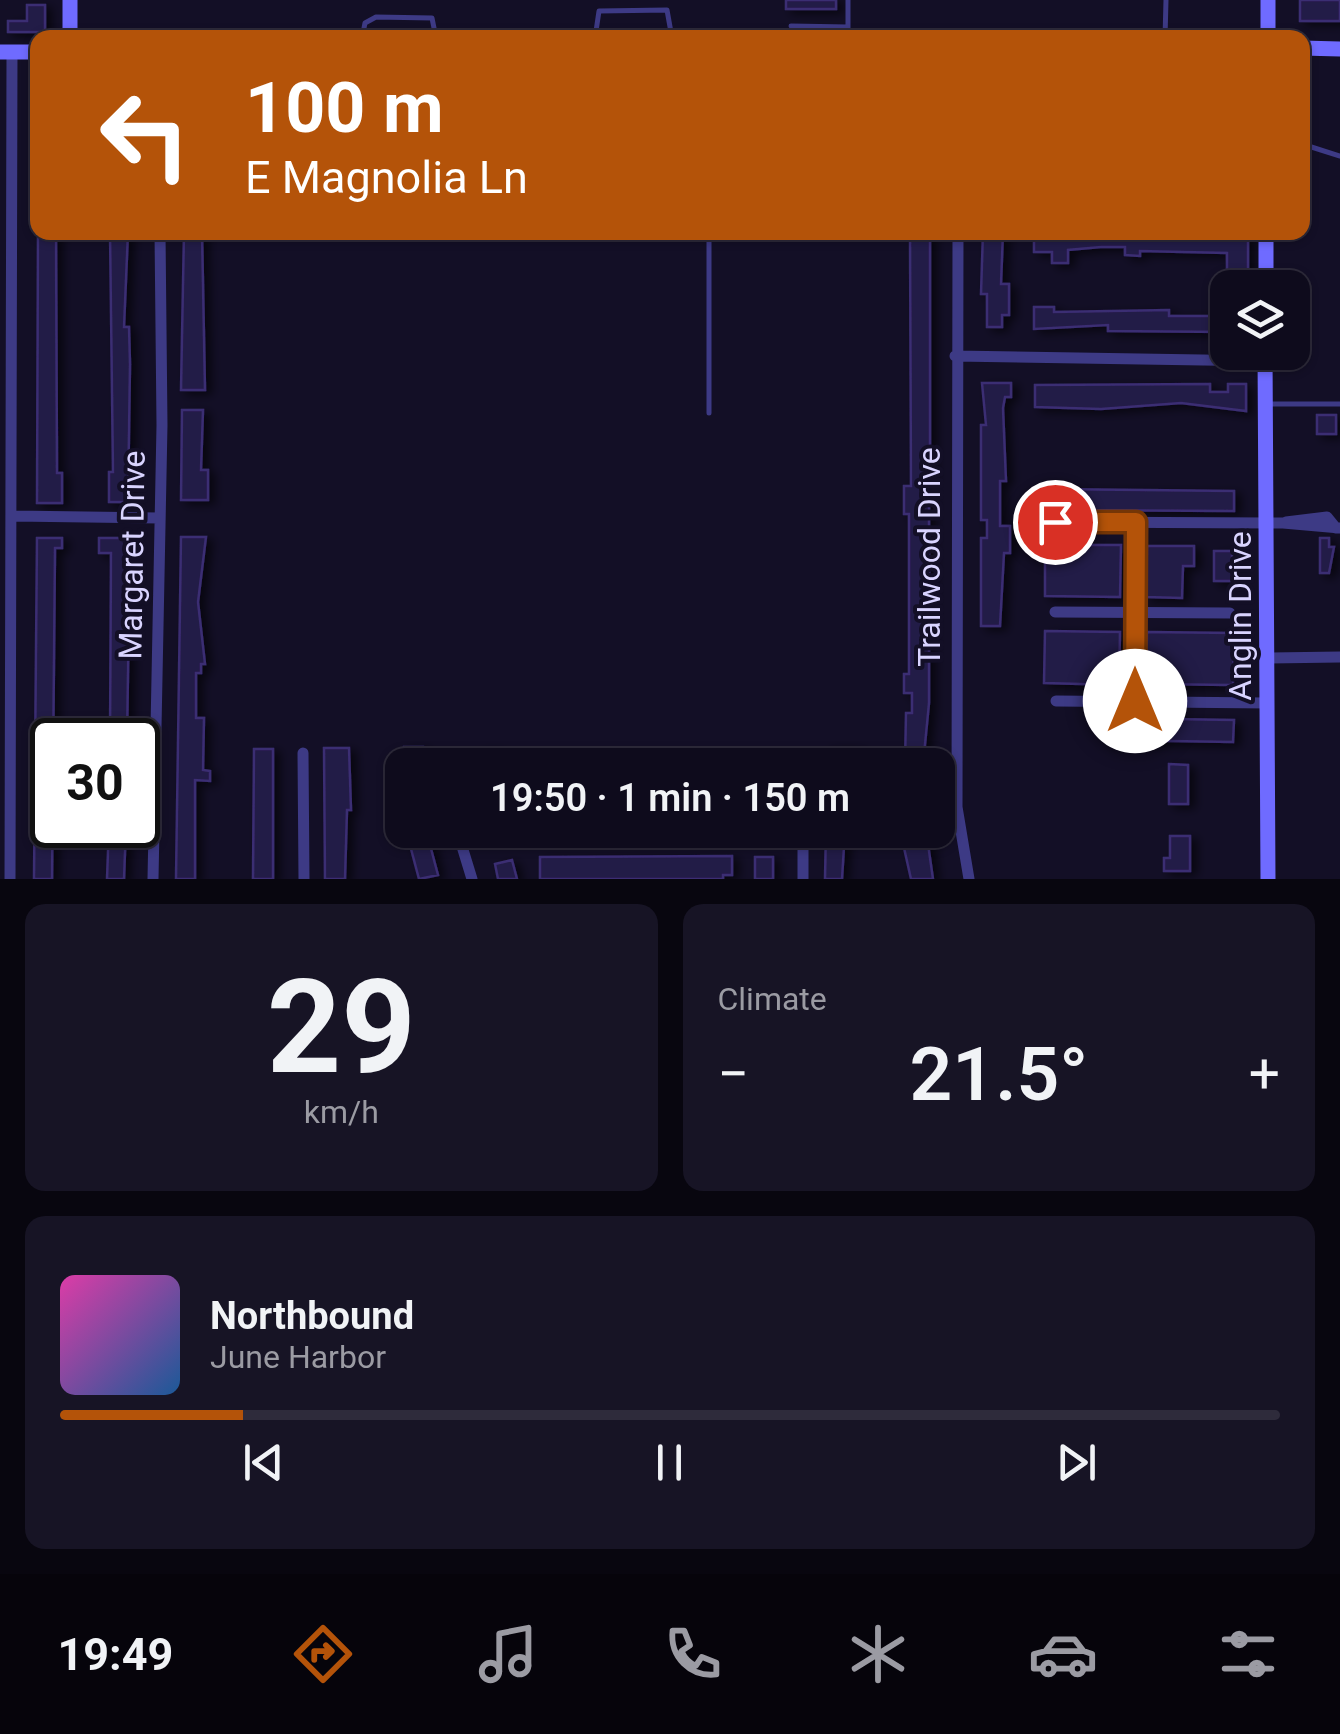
<!DOCTYPE html>
<html lang="en">
<head>
<meta charset="utf-8">
<style>
  :root { --surface:#0e0b1c; --page:#171425; --text:#f1f3f6; --muted:#9b9ba3; --line:#2e2b3b; --accent:#b45309 }
  body { margin:0; font-family:Roboto,sans-serif; background:var(--page); color:var(--text); height:100vh; display:flex; flex-direction:column; font-size:38px; white-space:nowrap }
  * { box-sizing:border-box; margin:0 }
  p { font-size:32px; color:var(--muted) }
  .icon { flex:none; width:55px; height:55px; fill:none; stroke:currentColor; stroke-width:2; stroke-linecap:round; stroke-linejoin:round }
  .map { position:relative; height:879px; overflow:hidden }
  .drawer { display:flex; flex-direction:column; gap:25px; padding:25px; background:#08060f; flex:1 }
  .drawer>* { flex:none }
  .top-card { position:absolute; left:30px; top:30px; width:1280px; height:210px; border-radius:20px; box-shadow:0 2px 8px #0004,0 0 0 2px var(--line); background:#b45309; color:#fff; overflow:hidden }
  .tools { position:absolute; left:1210px; top:270px; display:grid; gap:20px }
  .tools a { display:grid; place-items:center; width:100px; height:100px; border-radius:20px; background:var(--surface); box-shadow:0 2px 8px #0004,0 0 0 2px var(--line); font-size:50px }
  .speed { position:absolute; left:30px; top:718px; display:flex; gap:20px; font-size:50px; font-weight:700; text-align:center }
  .speed>* { display:grid; place-content:center; width:130px; height:130px; border-radius:50%; background:var(--surface); box-shadow:0 2px 8px #0004,0 0 0 2px var(--line); line-height:1 }
  .speed .limit { border:5px solid #111; border-radius:15px; background:#fff; color:#111 }
  .pin { position:absolute; display:grid; place-items:center; width:85px; height:85px; color:#fff; margin:-42px; border:5px solid #fff; border-radius:50%; box-shadow:0 2px 10px #0007 }
  .me { position:absolute; width:110px; margin:-55px; rotate:0deg; stroke-linejoin:round; filter:drop-shadow(0 0 8px #0008) }
  .turn { display:flex; align-items:center; gap:35px; height:210px; padding:0 50px; font-size:45px }
  .turn .icon { width:130px; height:130px; stroke-width:2.5 }
  .turn b { display:block; font-size:70px; line-height:85px }
  .big { font-size:75px; font-weight:600; line-height:1.1 }
  .drawer .tile { flex:1; display:flex; flex-direction:column; justify-content:center; gap:15px; min-width:0; padding:0 35px; border-radius:20px; background:var(--page) }
  .drawer .dial { align-items:center; gap:0 }
  .dial b { font-size:130px; line-height:1 }
  .song { display:flex; align-items:center; gap:30px }
  .cover { width:120px; height:120px; border-radius:15px; background:linear-gradient(135deg,hsl(320 70% 55%),hsl(210 70% 35%)) }
  .played { height:10px; border-radius:5px; background:linear-gradient(90deg,var(--accent) 15%,var(--line) 15%) }
  .keys { display:flex; justify-content:space-around; direction:ltr }
  .heat { display:flex; justify-content:space-between; align-items:center; font-size:55px; direction:ltr }
  .drawer .tiles { flex:1; display:grid; gap:25px; grid-template-columns:1fr 1fr }
  .tile:last-child { grid-column:span 2 }
  .trip { position:absolute; left:385px; top:748px; width:570px; height:100px; border-radius:20px; background:var(--surface); box-shadow:0 2px 8px #0004,0 0 0 2px var(--line); font-weight:600; line-height:100px; text-align:center }
  .menu { display:flex; height:160px; justify-content:space-around; align-items:center; background:#06040b; color:var(--muted) }
  .menu .icon { width:70px; height:70px }
  .menu .on { color:var(--accent) }
  .menu b { font-size:45px; color:var(--text) }
  .map>svg:first-child { display:block }
  .building { fill:#241b47; stroke:#3b2d73; stroke-width:2.5; filter:url(#shadow) }
  .lines { fill:none; stroke-linecap:round; stroke-linejoin:round }
  .lane { stroke:#3d3a85; stroke-width:5 }
  .street { stroke:#3d3a85; stroke-width:11 }
  .secondary { stroke:#6f6bff; stroke-width:15 }
  .route-casing { stroke:#753606; stroke-width:25 }
  .route { stroke:#b45309; stroke-width:18 }
  .labels { text-anchor:middle; dominant-baseline:central; stroke-width:8; stroke-linejoin:round; paint-order:stroke }
  .street-label { font-size:32px; fill:#d9d4ff; stroke:#130f26 }
</style>
</head>
<body>
<div class="map">
<svg width="1340" height="879" viewBox="0 0 1340 879">
  <defs>
    <filter id="shadow"><feDropShadow dx="6" dy="3.5" stdDeviation="5" flood-color="#0009"/></filter>
  </defs>
  <rect width="100%" height="100%" fill="#130f26"/>
  <path class="building" d="M786,0H836V9H786Z
    M1300,0H1340V21H1300Z
    M27,5H45V32H8V21H27Z
    M38,232H56L57,473H62V503H37Z
    M110,232H128L124,327H129L130,364L128,502H109V472H113Z
    M184,232H202L205,390H181Z
    M910,232H930V478H923V496H929V703L923,765H905L906,713H912V693H904V674H909V514H904V486H911Z
    M983,232H1003L1001,284H1009V315H1002V327H987V294H981Z
    M1034,232L1248,235V281H1227V253L1140,251V256L1125,255V247H1101L1068,250V263H1052V252H1034Z
    M1034,307H1054V312L1169,310V316H1228V332L1108,331V325L1034,329Z
    M982,383H1011V397H1005L1003,408L1006,481H1000V526H1010V553H1004L1000,626H981V538H987V520H981V425H986Z
    M1210,384V392H1228V384H1246V411L1181,403L1101,409L1035,407V385Z
    M182,410H203L201,470H208V500H181Z
    M1317,415H1336V434H1317Z
    M1049,489L1234,491V511L1048,510Z
    M181,537H206L198,602L205,664H201V673H196V718H204L203,770L210,771V781L195,780V879H176Z
    M37,538H62V548H55L52,879H34Z
    M99,538H130L127,740H110L111,553H99Z
    M1320,538H1329V547H1334L1329,573H1320Z
    M1045,545H1121L1120,597L1045,596Z
    M1147,546H1194V566H1183L1182,598L1146,597Z
    M1214,551H1232V581H1214Z
    M1045,631L1120,632L1119,685L1044,683Z
    M1147,632L1234,633L1233,685L1146,684Z
    M1107,718L1234,720L1233,742L1106,740Z
    M404,747H423V765H404Z
    M324,748H349L351,810H347L345,879H325Z
    M826,748H859V757H853V765H826Z
    M254,749H273V879H253Z
    M477,750H501V765H477Z
    M1169,764L1188,765V804H1169Z
    M109,825H126L124,879H107Z
    M406,830H426L438,875L419,879Z
    M826,830H845L842,879H825Z
    M900,830H926L933,879H911Z
    M1170,836H1190V871H1164V858H1170Z
    M732,856V875H723V879H540V857Z
    M755,857H773V879H755Z
    M512,860L517,879H498L495,864Z"/>
  <g class="lines">
    <path class="lane" d="M848,0V38
      M791,26L848,27
      M362,38L365,23L376,17L432,18L436,38
      M595,38L599,11L667,10L672,38
      M1165,38L1166,0
      M1302,144L1340,156
      M709,232V413
      M1269,404H1340"/>
    <path class="street" d="M958,232L957,807L969,879
      M955,356L1265,361
      M14,516L159,518
      M1055,522L1283,523L1340,528
      M1286,522L1327,517L1336,528
      M1055,612L1230,613
      M1268,658L1340,657
      M1056,701L1268,703
      M1135,701L1137,522
      M303,753L304,879
      M447,759V765
      M457,830L472,879
      M461,846C518,828 573,837 631,837C689,837 746,833 803,834
      M10,879L12,52
      M153,879L162,425L160,232
      M803,879V830"/>
    <path class="secondary" d="M1268,0V38
      M70,38V0
      M1302,48L1340,49
      M0,52H38
      M1266,288V232
      M1265,352L1268,879"/>
  </g>
  <g class="lines">
    <g class="route-casing">
      <path id="route" d="M1055,522H1136L1135,701"/>
    </g>
    <use href="#route" class="route"/>
  </g>
  <g class="labels">
    <g class="street-label">
      <text transform="translate(132 555) rotate(-89)">Margaret Drive</text>
      <text transform="translate(929 557) rotate(-90)">Trailwood Drive</text>
      <text transform="translate(1240 616) rotate(-90)">Anglin Drive</text>
    </g>
  </g>
</svg>
<div class="tools">
<a><svg class="icon" aria-label="layers" viewBox="0 0 24 24"><path d="M12 4l9 5-9 5-9-5zM3 14l9 5 9-5"/></svg></a>
</div>
<div class="speed"><div class="limit">30</div></div>
<div class="pin" style="left:1055px;top:522px;background:#d93025"><svg class="icon" aria-label="arrive" viewBox="0 0 24 24"><path d="M6 21V4h12l-3 4 3 4H6"/></svg></div>
<svg class="me" style="left:1135px;top:701px" viewBox="-20 -20 40 40"><circle r="19" fill="#fff"/><path d="M0-13L10 11 0 6-10 11z" fill="#b45309"/></svg>
<div class="trip">19:50 · 1 min · 150 m</div>
<div class="top-card">
<div class="turn"><svg class="icon" aria-label="left" viewBox="0 0 24 24"><path d="M17 20v-9H6M10 6l-5 5 5 5"/></svg><div><b>100 m</b>E Magnolia Ln</div></div>
</div>
</div>
<section class="drawer">
<div class="tiles">
<div class="tile dial"><b>29</b><p>km/h</p></div>
<div class="tile"><p>Climate</p>
<div class="heat"><a>−</a><b class="big">21.5°</b><a>+</a></div>
</div>
<div class="tile">
<div class="song"><i class="cover"></i><div><b>Northbound</b><p>June Harbor</p></div></div>
<div class="played"></div>
<div class="keys"><svg class="icon" aria-label="previous" viewBox="0 0 24 24"><path d="M18 5L8 12l10 7zM5 5v14"/></svg><svg class="icon" aria-label="pause" viewBox="0 0 24 24"><path d="M8 5v14M16 5v14"/></svg><svg class="icon" aria-label="next" viewBox="0 0 24 24"><path d="M6 5l10 7-10 7zM19 5v14"/></svg></div>
</div>
</div>
</section>
<nav class="menu">
<b>19:49</b>
<svg class="icon on" aria-label="directions" viewBox="0 0 24 24"><path d="M12 3l9 9-9 9-9-9zM9 14v-3h6M13 9l2 2-2 2"/></svg>
<svg class="icon" aria-label="music" viewBox="0 0 24 24"><path d="M9 18V5l10-2v13"/><circle cx="6" cy="18" r="3"/><circle cx="16" cy="16" r="3"/></svg>
<svg class="icon" aria-label="phone" viewBox="0 0 24 24"><path d="M5 4h4l2 5-3 2q2 4 5 5l2-3 5 2v4C11 20 4 13 5 4z"/></svg>
<svg class="icon" aria-label="climate" viewBox="0 0 24 24"><path d="M12 3v18M4 7l16 10M4 17L20 7"/></svg>
<svg class="icon" aria-label="car" viewBox="0 0 24 24"><path d="M5 17H2v-5l4-1 3-4h7l3 4 3 1v5h-3M9 17h6M6 11h13"/><circle cx="7" cy="17" r="2"/><circle cx="17" cy="17" r="2"/></svg>
<svg class="icon" aria-label="filters" viewBox="0 0 24 24"><path d="M4 7h16M4 17h16"/><circle cx="9" cy="7" r="2"/><circle cx="15" cy="17" r="2"/></svg>
</nav>
</body>
</html>
